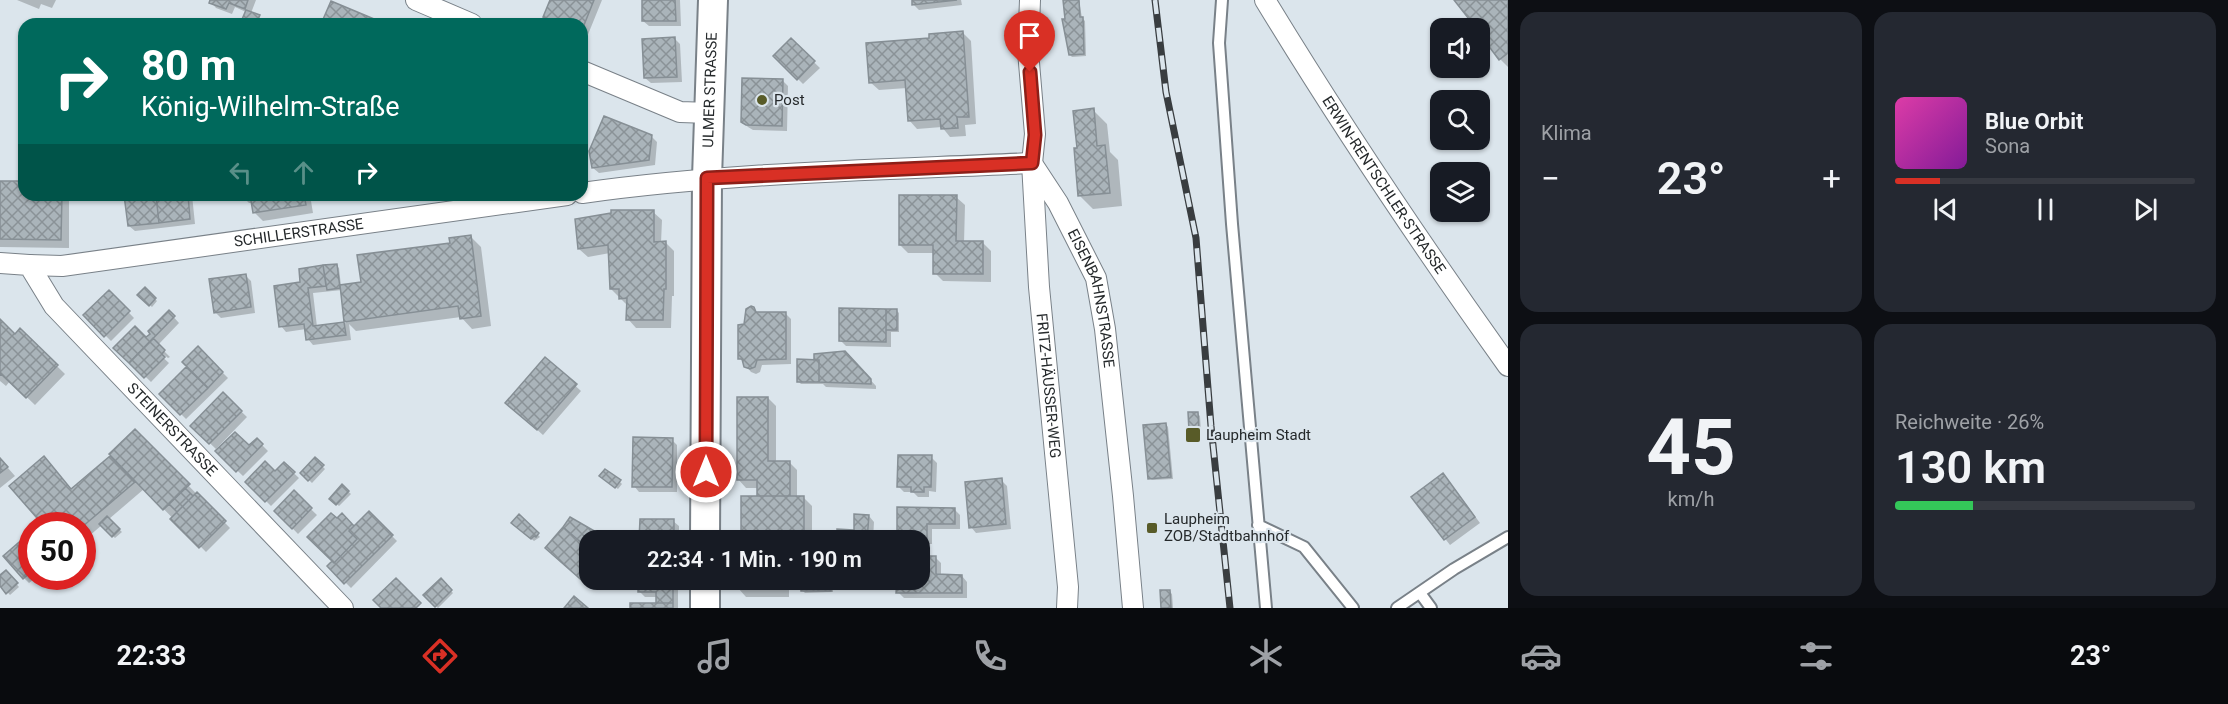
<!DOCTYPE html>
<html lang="de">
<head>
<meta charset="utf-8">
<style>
  :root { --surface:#171b24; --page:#242831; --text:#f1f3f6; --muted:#9ea1a6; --line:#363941; --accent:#d93025 }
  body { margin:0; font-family:Roboto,sans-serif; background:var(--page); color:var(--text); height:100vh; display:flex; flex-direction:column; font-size:22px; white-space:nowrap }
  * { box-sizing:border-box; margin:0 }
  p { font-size:20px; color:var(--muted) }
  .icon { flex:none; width:33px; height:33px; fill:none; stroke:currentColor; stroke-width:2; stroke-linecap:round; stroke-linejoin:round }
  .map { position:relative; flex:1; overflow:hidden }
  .side { display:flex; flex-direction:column; gap:12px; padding:12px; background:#0d0f14; width:720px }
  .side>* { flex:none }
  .guide { position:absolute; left:18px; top:18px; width:570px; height:183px; border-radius:18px; box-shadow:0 2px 4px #0004; background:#00695c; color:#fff; overflow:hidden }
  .tools { position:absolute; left:1430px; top:18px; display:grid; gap:12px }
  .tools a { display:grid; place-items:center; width:60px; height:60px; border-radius:12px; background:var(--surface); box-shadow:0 2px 4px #0004; font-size:30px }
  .speed { position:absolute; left:18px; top:512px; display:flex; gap:12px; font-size:30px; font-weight:700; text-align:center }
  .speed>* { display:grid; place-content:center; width:78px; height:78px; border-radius:50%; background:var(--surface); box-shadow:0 2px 4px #0004; line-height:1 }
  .speed .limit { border:9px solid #d22; background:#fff; color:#111 }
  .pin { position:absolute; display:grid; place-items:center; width:51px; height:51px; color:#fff; margin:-62px -26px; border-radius:50% 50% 50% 0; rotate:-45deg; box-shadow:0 0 6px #0007 }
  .pin .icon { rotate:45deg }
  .me { position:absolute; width:66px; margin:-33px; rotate:0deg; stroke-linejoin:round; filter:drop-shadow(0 0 4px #0008) }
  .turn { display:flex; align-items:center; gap:21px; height:126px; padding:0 24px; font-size:27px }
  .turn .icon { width:78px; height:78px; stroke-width:2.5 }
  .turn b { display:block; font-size:42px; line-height:51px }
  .lanes { display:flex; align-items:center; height:57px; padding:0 24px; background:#0003; justify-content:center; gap:30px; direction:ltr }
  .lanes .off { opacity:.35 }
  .big { font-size:45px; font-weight:600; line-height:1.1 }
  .side .widget { flex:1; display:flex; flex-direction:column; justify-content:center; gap:9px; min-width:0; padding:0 21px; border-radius:18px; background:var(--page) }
  .side .dial { align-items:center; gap:0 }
  .dial b { font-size:78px; line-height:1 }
  .song { display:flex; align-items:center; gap:18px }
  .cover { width:72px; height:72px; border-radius:9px; background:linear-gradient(135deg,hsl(320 70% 55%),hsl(290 70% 35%)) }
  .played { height:6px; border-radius:3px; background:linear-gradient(90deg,var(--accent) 15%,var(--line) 15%) }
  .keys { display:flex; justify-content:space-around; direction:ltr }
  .heat { display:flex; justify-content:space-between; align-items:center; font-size:33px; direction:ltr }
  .charge { height:9px; border-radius:4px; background:linear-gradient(90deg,#34c759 26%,var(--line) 0) }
  .side .tiles { flex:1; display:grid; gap:12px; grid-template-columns:repeat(2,1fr) }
  .trip { position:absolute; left:579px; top:530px; width:351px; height:60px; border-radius:18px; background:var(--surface); box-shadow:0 2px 4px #0004; font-weight:600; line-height:60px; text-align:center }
  .dock { display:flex; height:96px; justify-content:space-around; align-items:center; background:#090b0e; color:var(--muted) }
  .dock .icon { width:42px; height:42px }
  .dock .active { color:var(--accent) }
  .dock b { font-size:27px; color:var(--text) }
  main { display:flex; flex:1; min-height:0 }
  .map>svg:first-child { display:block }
  .shadow { fill:#0003; fill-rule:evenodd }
  .building { fill:url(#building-cross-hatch); stroke:#868f95; stroke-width:1.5 }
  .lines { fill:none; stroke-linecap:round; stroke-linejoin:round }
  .service-casing { stroke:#798188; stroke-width:14 }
  .minor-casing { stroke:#798188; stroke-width:22 }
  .secondary-casing { stroke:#798188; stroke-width:32 }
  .service { stroke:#fff; stroke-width:10 }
  .minor { stroke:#fff; stroke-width:20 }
  .secondary { stroke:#fff; stroke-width:28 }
  .rail-casing { stroke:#393d40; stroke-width:7 }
  .rail { stroke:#dbe5ec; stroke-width:4.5; stroke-dasharray:14; stroke-linecap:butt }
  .route-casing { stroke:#8d1f18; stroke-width:15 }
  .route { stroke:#d93025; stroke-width:10 }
  .poi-dot { fill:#585b28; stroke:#dbe5ec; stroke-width:2 }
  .labels { text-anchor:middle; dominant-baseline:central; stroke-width:4.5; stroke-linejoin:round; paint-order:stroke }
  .street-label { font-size:15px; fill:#25292b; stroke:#dbe5ec }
  .poi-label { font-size:15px; fill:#25292b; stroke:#dbe5ec; text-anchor:start }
</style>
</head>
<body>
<main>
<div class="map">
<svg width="1508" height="608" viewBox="0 0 1508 608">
  <defs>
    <pattern id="building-cross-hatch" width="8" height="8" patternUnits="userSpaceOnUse" patternTransform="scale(1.5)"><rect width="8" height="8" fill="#aab4ba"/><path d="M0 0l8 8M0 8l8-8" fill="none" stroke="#8a9297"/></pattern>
  </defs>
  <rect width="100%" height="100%" fill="#dbe5ec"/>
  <path class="shadow" d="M17,0H56L52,8L41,4L39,9Z
    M212,0H256L251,13L261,19L259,24H241L246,12L235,7L232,14L216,8L211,2Z
    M551,0H602L587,37L582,35V24H554L544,17Z
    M643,0H680L681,26H649L643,21Z
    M913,0H961L962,5L919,10L913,4Z
    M1079,0L1082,18L1085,21L1086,56L1072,57L1070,55L1068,39L1065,35L1063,20H1067Z
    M1456,0H1508V67L1500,59Z
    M963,33L971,41L976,124L965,125L966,136L950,137L942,127L917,129L909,120L907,88L879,90L870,82L931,40Z
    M674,38L680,44L682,82L651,83L645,78Z
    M791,40L820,68L803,84L775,56Z
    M783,81L788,86L787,131L753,130L748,127L742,121Z
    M1093,110L1107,124L1110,152L1118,160L1122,206L1093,209L1080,196L1078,149Z
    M651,136L657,142L655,165L599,173L593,168Z
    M0,182L24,183V195H69V248L0,247Z
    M126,195H192L195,224L135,231L129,226Z
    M241,195H310L313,213L263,221L254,212L253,203H249Z
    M386,195H405L406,198L388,200Z
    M423,195H446L426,198Z
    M956,197L965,205L964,243H983L991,251V282L943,281L935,273V253H908L900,245Z
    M653,212L662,220L661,243H666L674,251V296H672L671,328H636L628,319V306L611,289L610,253L588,257L579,249Z
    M470,236L481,247L491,326L472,329L461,317L356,331L349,324L351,340L313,345L308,339L306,329L286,332L281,326L302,284L300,270L336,265L339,268L341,286L362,283ZM342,290L346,323L317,327L313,293Z
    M245,275L251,281L255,313L221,318L215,312Z
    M145,289L157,301L152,307L139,295Z
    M109,292L134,318L111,341L85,315Z
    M754,309L758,313H785L791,319V364L762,365L760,372L756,374L751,372L740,358L746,326Z
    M897,311L899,313V332H891V347L846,346L841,341Z
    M169,312L179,323L158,345L170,357L168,358L160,351L158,353L169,363L151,382L116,348L146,339Z
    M0,321L15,336L20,330L65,374L35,405L10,381L6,386L0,381Z
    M198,348L228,378L186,419L161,394L188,367Z
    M845,352L876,386V389L826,387L823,384H801L798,381L816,361Z
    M546,359L581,391L543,435L513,408Z
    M223,394L247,417L216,449L192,426Z
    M768,398L776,406V462H789L797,470V498H804L812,506V540H742L759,497V488H746L738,479Z
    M1197,413L1200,416L1201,433H1193L1191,431Z
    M1166,424L1168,427L1173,479L1152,480L1149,478Z
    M135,431L230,528L206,552L144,489L109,519L122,532L115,538L102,525L82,542V525H45L72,490L113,456Z
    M257,440L268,451L243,476L217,451L249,448Z
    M672,440L677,445V492H639L634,486Z
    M931,457L937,463L936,492L929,491V497H918L913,492H904L898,486Z
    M0,459L15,476L0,488Z
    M315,459L325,469L312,483L302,473Z
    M284,464L299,478L271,506L247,482L275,473Z
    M604,478L620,482L622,484L618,489Z
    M1001,480L1007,486L1011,529L976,533L971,527Z
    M1449,481L1480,523L1450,545L1413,497Z
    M342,486L351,494L339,506L331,499Z
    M294,493L317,515L298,534L276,511Z
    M954,509L960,515V529H932V544H920V540L898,539Z
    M369,513L397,541L351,588L329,566L354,528Z
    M519,516L540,537L534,541L513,523Z
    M869,516L874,522L873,540H834L855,531Z
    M570,519L607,540H590V579H611L617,584L612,590L601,580L593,589L552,554Z
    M673,521L679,526V540H641Z
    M32,533V576H38L29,583L24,578Z
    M920,557H935L941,563V576H962L967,582V598H904L898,592V579H920Z
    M6,572L19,587L10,595L0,584V577Z
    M640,579H678V608H632L657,605V597H645L640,592Z
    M738,579H789V597H746L738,588Z
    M802,579H833V592L805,593L802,590Z
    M839,579H871V584L843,583Z
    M440,580L453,593L438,608L425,595Z
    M1169,591L1172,594L1173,608H1163Z"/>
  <path class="building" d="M210,0H248L245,9L229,3L226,9L209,3Z
    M550,0H594L582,30V24H555L556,22L543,17Z
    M642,0H675L676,21H642Z
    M912,0H957L912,5Z
    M1063,0H1079L1080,17H1083L1084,54L1069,55L1062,19H1065Z
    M1454,0H1508V53L1499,60L1479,33V28H1476Z
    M331,1L374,19L372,24H321Z
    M246,10L260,15L256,24H240Z
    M963,31L969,117H957L958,128L941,129L940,119L908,121L905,80L869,83L866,43L929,38V34Z
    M675,37L677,77L644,78L642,39Z
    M791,38L815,61L797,80L773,56Z
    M742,78L783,79L782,126L746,125L741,122Z
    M1094,108L1097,146L1105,145L1110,193L1078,196L1074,148H1077L1073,111Z
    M604,116L652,135L649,160L592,168L589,151Z
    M0,181H24V195H62L61,240L0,239Z
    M124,195H156L159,223L128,226Z
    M156,195H188L190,219L159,223Z
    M250,195H304L306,205L253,213Z
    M384,195H404V196L385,199Z
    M899,195H957L956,241H983V274H933V245H899Z
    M611,210H654V242L666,241V289H664L663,320H626L627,298L619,299V289H610L608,245L578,249L575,219L611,213Z
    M471,235L481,316L460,319L458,306L344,322L340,285L361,282L357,255L450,243L449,238Z
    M337,264L340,288L327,290L323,265Z
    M323,265L326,286L308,288L313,326L344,322L346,335L306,340L304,324L279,327L274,286L300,282L299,269Z
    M246,274L251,307L214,313L209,279Z
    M145,287L156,298L149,306L137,295Z
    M109,290L130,311L104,337L83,315Z
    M751,306L754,307L756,312H786V359L757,360L755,367L750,369L744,367L742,359H738V325L744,324L746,309Z
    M839,308L886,309V342L839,341Z
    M886,309H897V330H886Z
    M169,310L175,316L129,363L113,348L135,326L146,337L150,334L148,331Z
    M0,319L15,334L20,328L58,365L26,398L1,374L0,375Z
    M153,338L165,350L162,354L165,357L144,378L129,363Z
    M198,346L223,372L208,388L182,362Z
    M845,351L871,379V384L819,382V360H814V354Z
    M545,357L577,384L537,430L505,403Z
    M797,359L819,360V382H797Z
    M186,367L208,388L180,415L159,394Z
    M223,392L242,411L209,444L190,426Z
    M737,397H768V461H790V496H757V480H737Z
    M1188,412H1198L1199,431H1189Z
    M1166,423L1171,477L1148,479L1143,425Z
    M135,429L190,484L163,510L109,454Z
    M235,432L249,445L257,438L263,444L236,472L215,451Z
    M633,437L673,438L672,487H632Z
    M898,455H932L931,487H924V492H911V487H897Z
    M44,456L71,489L110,456L135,482L82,527V525H43L9,486Z
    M315,457L324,465L308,481L300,473Z
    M0,458L8,467L0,473Z
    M265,461L275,471L284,462L295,472L265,502L245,482Z
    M605,469L621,480L615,488L599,476Z
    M1443,473L1475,517L1444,540L1411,497Z
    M1002,478L1006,524L969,528L965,482Z
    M342,484L349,491L336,505L329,499Z
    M185,488L193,496L177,512L169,504Z
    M294,490L312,508L292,529L274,511Z
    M197,492L226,521L199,548L170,519Z
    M741,496H804V540H741Z
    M897,507L955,508V524H927V539H897Z
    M369,511L393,535L344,584L327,566L332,561L334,563L357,539L349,531Z
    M331,513L337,518L342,513L354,526L349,531L357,539L334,563L307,537Z
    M519,514L539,533L536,537L534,536L531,539L511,523Z
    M854,514L869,515L867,540H832V535L837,534V529L854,530Z
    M107,516L120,529L112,537L99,524Z
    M570,517L610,540H590V550L563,527Z
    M640,519H674V540H639Z
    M563,527L590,550V579H592L587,585L545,548Z
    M32,531V571L23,579L3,556Z
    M920,556H936V574L962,575V593H896L897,579H920Z
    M6,570L18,583L6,594L0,586V575Z
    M396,578L421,603L416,608H381L373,600Z
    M441,578L452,590L435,607L423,595Z
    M598,579H613L615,581L609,589Z
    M638,579H673V603H656V592H638Z
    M736,579H781V589H736Z
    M800,579H818V591H801Z
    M818,579H831V591H818Z
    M1160,590H1170L1171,608H1161Z
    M574,596L588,608H564Z
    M630,603H673V608H630Z"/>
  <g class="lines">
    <g class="service-casing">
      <path id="service" d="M1222,0L1219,43L1232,224L1266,608
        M1258,525L1304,547L1353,608
        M1420,593L1431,608
        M1397,608L1454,569L1508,537"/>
    </g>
    <g class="minor-casing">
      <g id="minor">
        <path d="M416,0L472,24"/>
        <path id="s1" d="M1030,0L1028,51L1035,134L1032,163L1039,287L1068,587L1067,608"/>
        <path id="s2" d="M1265,0C1341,125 1423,247 1508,366"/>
        <path d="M582,71L680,112L710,113"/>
        <path id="s3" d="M1033,165L1058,203L1096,278L1105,329L1123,496L1133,608"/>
        <path d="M582,193C731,172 882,170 1032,163"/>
        <path id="s4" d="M0,263L29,265L54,306L343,608"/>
        <path id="s5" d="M29,265L62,266L567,195"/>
      </g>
    </g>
    <g class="secondary-casing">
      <g id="secondary">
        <path id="s6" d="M705,540L707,178L713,0"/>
        <path d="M705,608V579"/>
      </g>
    </g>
    <use href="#service" class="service"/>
    <use href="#minor" class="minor"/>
    <use href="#secondary" class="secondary"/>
    <g class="rail-casing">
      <path id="rail" d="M1155,0L1166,92L1196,238L1211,426L1230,608"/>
    </g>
    <use href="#rail" class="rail"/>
  </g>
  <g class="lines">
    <g class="route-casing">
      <path id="route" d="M706,472L707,178L1032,163L1035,135L1030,72"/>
    </g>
    <use href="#route" class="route"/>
  </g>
  <g class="poi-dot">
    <circle cx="762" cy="100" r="6"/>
    <rect x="1185" y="427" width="16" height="16" rx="3"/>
    <rect x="1146" y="522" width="12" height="12" rx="3"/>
  </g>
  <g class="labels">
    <g class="street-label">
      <text stroke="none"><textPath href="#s6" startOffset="450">ULMER STRASSE</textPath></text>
      <text stroke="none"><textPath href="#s2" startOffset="220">ERWIN-RENTSCHLER-STRASSE</textPath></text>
      <text stroke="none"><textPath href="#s5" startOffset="272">SCHILLERSTRASSE</textPath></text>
      <text stroke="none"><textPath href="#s3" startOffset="148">EISENBAHNSTRASSE</textPath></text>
      <text stroke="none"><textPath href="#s1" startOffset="387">FRITZ-HÄUSSER-WEG</textPath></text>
      <text stroke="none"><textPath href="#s4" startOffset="248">STEINERSTRASSE</textPath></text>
    </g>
    <g class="poi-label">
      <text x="774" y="100">Post</text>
      <text x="1206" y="435">Laupheim Stadt</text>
      <text x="1164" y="519">Laupheim<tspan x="1164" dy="17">ZOB/Stadtbahnhof</tspan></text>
    </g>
  </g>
</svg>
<div class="tools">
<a><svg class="icon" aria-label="sound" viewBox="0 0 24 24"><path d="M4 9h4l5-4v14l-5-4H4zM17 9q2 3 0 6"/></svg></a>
<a><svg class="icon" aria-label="search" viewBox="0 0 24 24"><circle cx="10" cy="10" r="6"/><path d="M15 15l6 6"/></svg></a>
<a><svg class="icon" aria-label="layers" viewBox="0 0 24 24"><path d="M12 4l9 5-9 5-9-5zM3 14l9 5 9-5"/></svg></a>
</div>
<div class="speed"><div class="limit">50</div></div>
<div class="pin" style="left:1030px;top:72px;background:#d93025"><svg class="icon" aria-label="arrive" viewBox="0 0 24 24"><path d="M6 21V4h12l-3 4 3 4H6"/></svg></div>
<svg class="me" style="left:706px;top:472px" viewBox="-20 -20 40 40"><circle r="17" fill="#d93025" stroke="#fff" stroke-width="3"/><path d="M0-11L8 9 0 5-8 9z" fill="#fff"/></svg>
<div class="trip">22:34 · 1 Min. · 190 m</div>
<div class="guide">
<div class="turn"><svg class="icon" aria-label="right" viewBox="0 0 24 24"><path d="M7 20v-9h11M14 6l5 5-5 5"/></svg><div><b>80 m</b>König-Wilhelm-Straße</div></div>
<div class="lanes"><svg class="icon off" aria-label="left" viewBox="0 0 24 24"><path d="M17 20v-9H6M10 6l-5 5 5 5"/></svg><svg class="icon off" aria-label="ahead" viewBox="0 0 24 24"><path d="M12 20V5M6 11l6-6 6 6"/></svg><svg class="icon" aria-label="right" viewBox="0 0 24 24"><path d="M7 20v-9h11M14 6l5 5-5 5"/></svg></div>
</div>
</div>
<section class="side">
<div class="tiles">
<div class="widget"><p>Klima</p>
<div class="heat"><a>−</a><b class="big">23°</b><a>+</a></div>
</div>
<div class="widget">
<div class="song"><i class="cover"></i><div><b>Blue Orbit</b><p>Sona</p></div></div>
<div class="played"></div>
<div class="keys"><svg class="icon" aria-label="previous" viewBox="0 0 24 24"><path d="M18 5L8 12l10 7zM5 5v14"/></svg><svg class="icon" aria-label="pause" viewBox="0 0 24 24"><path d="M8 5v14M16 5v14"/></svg><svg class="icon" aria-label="next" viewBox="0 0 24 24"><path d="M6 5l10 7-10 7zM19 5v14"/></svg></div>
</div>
<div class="widget dial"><b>45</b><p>km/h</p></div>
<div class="widget"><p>Reichweite · 26%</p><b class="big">130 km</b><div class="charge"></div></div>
</div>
</section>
</main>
<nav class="dock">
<b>22:33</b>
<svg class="icon active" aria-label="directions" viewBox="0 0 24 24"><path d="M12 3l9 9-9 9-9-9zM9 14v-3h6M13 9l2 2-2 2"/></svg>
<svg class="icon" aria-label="music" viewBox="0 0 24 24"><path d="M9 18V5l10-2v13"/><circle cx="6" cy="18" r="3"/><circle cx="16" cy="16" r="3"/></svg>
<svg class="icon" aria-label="phone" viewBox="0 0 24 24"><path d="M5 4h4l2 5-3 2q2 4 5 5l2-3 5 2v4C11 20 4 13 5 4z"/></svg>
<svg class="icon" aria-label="climate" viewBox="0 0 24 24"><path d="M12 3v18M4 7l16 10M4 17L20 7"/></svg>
<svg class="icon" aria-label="car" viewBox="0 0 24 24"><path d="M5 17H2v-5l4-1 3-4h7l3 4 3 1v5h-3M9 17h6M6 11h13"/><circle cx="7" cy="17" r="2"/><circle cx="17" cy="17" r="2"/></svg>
<svg class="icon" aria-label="filters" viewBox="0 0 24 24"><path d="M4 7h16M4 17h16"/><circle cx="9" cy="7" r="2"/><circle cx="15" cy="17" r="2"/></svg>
<b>23°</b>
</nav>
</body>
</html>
